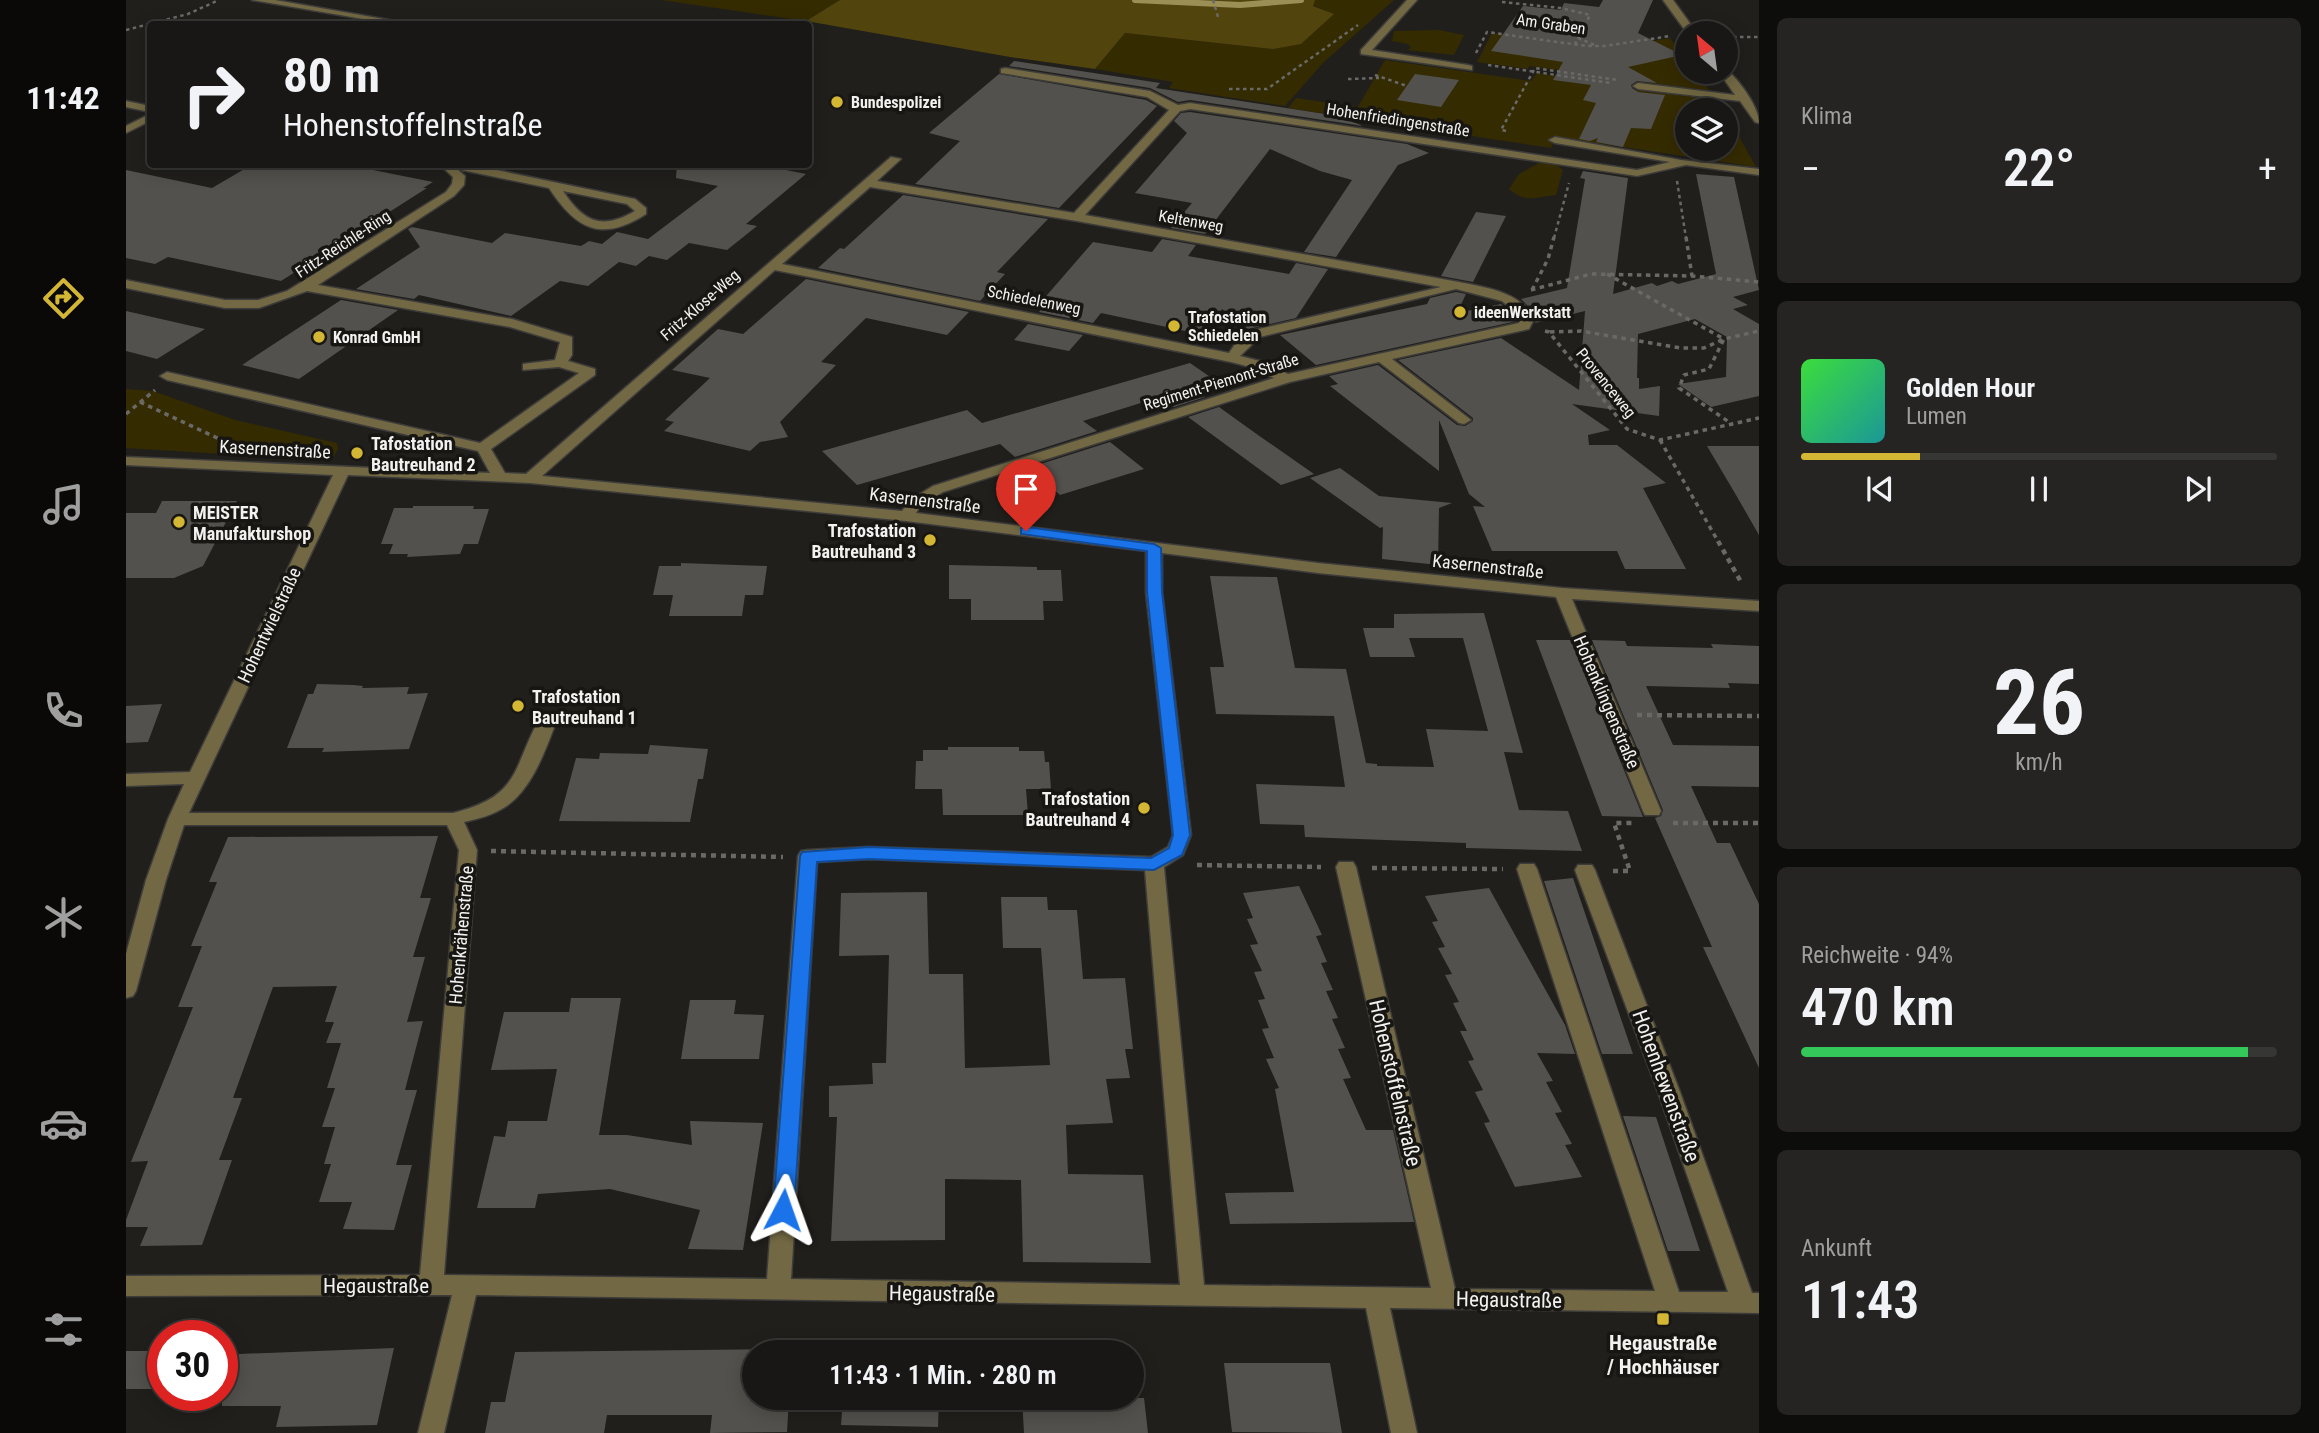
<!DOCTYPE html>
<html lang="de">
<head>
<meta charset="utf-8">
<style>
  :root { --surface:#181715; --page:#252422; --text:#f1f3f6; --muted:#9f9fa0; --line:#363634; --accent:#d4b635 }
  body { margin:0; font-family:"Roboto Condensed",sans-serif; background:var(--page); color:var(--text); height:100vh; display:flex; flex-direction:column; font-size:26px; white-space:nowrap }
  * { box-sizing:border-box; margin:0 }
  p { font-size:23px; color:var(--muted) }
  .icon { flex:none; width:38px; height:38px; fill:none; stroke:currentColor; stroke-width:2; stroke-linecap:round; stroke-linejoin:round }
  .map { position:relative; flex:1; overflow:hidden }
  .panel { display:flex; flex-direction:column; gap:18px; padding:18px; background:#0d0d0c; width:560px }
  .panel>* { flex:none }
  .banner { position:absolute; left:21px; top:21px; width:665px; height:147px; border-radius:7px; box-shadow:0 4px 18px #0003,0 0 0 2px var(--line); background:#181715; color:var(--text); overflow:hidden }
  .needle { width:46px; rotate:331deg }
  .controls { position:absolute; left:1549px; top:21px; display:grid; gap:14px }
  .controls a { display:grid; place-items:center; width:63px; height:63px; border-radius:50%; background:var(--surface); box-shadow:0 4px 18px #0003,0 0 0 2px var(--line); font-size:35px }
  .speed { position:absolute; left:21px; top:1320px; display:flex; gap:14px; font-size:35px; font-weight:700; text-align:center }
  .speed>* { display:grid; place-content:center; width:91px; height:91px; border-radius:50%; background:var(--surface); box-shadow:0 4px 18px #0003,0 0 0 2px var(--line); line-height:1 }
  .speed .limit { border:10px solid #d22; background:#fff; color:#111 }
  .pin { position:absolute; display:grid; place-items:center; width:60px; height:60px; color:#fff; margin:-72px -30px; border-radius:50% 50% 50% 0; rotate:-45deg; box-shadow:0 0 7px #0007 }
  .pin .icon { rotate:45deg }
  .me { position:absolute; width:77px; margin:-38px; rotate:4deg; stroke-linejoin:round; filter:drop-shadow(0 0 5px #0008) }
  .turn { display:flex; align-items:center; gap:24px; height:147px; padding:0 21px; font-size:32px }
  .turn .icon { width:91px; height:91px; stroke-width:2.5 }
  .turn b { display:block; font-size:49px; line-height:60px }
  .big { font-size:52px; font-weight:600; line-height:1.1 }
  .panel .tile { flex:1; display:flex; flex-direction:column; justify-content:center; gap:10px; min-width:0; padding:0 24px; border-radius:10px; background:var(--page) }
  .panel .dial { align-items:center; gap:0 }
  .dial b { font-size:91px; line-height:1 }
  .song { display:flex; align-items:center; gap:21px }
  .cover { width:84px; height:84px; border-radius:10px; background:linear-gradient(135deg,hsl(120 70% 55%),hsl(180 70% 35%)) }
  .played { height:7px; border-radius:4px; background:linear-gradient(90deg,var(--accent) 25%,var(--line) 25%) }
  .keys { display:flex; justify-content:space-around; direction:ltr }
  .heat { display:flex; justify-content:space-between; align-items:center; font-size:38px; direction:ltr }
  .charge { height:10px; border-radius:5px; background:linear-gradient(90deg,#34c759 94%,var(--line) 0) }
  .trip { position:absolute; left:616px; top:1340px; width:402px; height:70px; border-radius:35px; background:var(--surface); box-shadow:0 4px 18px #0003,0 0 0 2px var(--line); font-weight:600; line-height:70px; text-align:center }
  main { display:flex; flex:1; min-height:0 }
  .tabs { display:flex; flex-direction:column; width:126px; justify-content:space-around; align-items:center; background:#0a0908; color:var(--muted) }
  .tabs .icon { width:49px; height:49px }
  .tabs .current { color:var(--accent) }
  .tabs b { font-size:32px; color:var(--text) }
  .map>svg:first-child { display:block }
  .green { fill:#352b00 }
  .forest { fill:#51440d }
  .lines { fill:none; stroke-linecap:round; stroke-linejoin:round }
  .stream { stroke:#9c8f56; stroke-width:6 }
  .building { fill:#52514d }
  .minor-casing { stroke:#3d3c3a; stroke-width:3 }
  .path-far2 { stroke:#6a6967; stroke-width:2.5; stroke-dasharray:3.5 3.5; stroke-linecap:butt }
  .path-far1 { stroke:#6a6967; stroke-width:3.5; stroke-dasharray:4.5 4.5; stroke-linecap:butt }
  .path { stroke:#6a6967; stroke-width:4.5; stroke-dasharray:5 5; stroke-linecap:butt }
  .minor { fill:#726843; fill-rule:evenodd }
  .route { fill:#1a73e8; stroke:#114b97; stroke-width:2 }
  .poi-dot { fill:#d4b635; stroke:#171613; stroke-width:2.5 }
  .labels { text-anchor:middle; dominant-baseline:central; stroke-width:7; stroke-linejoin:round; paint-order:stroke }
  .far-street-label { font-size:16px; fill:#f2f1ef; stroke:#171613 }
  .far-poi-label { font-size:16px; font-weight:bold; fill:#f2f1ef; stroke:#171613; text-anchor:start }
  .poi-label { font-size:18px; font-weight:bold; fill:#f2f1ef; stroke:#171613; text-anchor:start }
  .street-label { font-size:18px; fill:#f2f1ef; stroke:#171613 }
  .near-street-label { font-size:21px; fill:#f2f1ef; stroke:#171613 }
  .near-poi-label { font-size:21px; font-weight:bold; fill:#f2f1ef; stroke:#171613 }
</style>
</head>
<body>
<main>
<nav class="tabs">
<b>11:42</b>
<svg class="icon current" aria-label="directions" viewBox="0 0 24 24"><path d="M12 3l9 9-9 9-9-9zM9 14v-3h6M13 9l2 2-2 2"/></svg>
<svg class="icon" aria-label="music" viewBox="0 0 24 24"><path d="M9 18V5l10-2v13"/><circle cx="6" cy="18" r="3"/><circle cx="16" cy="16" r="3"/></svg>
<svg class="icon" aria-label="phone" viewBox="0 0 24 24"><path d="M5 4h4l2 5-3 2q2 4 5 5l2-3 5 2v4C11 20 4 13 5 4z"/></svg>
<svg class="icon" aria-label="climate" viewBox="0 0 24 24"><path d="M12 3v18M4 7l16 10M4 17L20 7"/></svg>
<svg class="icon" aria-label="car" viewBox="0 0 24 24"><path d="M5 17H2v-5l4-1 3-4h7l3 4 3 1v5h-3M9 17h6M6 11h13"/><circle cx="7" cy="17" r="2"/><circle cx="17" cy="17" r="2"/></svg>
<svg class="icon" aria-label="filters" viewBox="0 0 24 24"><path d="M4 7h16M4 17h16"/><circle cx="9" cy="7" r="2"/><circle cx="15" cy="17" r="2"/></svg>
</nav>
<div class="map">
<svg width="1633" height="1433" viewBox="0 0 1633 1433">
  <rect width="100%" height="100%" fill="#201f1c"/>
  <path class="green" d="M535,0H714L680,21Z
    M1189,0H1268L1198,62L1159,106L1043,88L1047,82L969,69L999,33L1147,49L1207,14L1186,5Z
    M1313,30L1338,35L1328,55L1281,50L1285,48L1282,44L1266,41L1268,31Z
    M1366,33L1487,48L1544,38L1561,60V72H1569L1584,91L1403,66L1402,69L1351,62Z
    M1259,60L1405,81L1411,73L1429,76L1428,80L1592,100L1598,110H1561V149H1600V113L1630,167L1430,137L1425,148L1162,108L1170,98L1232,107Z
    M1415,162L1429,164L1437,170L1430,195C1409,197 1401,204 1383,189L1393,174Z
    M0,389L27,391L109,420L211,443L212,449L208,456L197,460L0,448Z"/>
  <path class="forest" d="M714,0H1189L1187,6L1208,14L1175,44L1147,49L999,33L969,69L884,57L680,21Z"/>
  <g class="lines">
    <path class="stream" d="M1009,0L1114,5L1175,0"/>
  </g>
  <path class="building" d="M1477,0H1527L1512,33L1556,55L1502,67L1531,83L1511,81L1505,85L1506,88L1512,92L1539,95L1525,129L1505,128L1497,147L1470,142L1472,138L1464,141L1453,139L1470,103L1457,100L1465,85L1427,80L1437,62L1365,51L1397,6L1435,10L1438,3L1473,7Z
    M888,61L1034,83L1030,88L1212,116L1237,126L1064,100L1052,102L1024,88L883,66Z
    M873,74L1020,100L1031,106L933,208L789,184L834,141L803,133Z
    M1289,74L1333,80L1315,107L1271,100Z
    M1064,112L1281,144L1303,153L1272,165L1210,257L1178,252L1226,180L1194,171L1144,149L1079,234L1045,228L1066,203L1009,193L1061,133L1048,121L1055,113Z
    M127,164H217L307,182L297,188H301L155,281L42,257L29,264L0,258V170L86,188Z
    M551,164H629L680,174L620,224L631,226L601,250L563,243L541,260L523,256L510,266L493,262L462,286L434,281L385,316L293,295L288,299L230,289L294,247L282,229L286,227L366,243L379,233L455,246L463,241L476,244L491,232L522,239L592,186L550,178Z
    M1457,171L1502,178L1487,294L1526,283L1531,286L1546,281L1552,284L1590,274L1570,174L1608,177L1633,290L1607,297L1622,305L1607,309L1633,324V396L1585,407L1552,384L1600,377L1601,337L1569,319L1512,334L1511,378H1513V389L1534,386L1533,416L1446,404L1484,430L1462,435L1463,445H1491L1540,483L1517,488L1560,569H1499L1491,551H1366L1347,506L1359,507L1343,494L1313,420V471L1204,386L1212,384L1203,376L1252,365L1331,425L1339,426L1347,421V418L1272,360L1375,338L1453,390L1459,311L1409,323L1411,315L1395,299L1441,288L1459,179L1454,178Z
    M777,195L922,219L871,272L879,274L854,301L692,268L714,248L718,249Z
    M1350,212L1380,216L1347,282L1315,276Z
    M1036,239L1070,245L1062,256L1163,274L1170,263L1202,269L1170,318L1122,329L1096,309L1078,335L975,313L967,323L913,312L921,303L915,302L967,242L1026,252Z
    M680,279L843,312L821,335L740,318L695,362L710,365L654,422L662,437L634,442L624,451L538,431L548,422L539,420L584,378L546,370L592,329L617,334Z
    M1330,292L1340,294L1331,313L1375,304L1392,318L1391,321L1190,365L1154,335L1301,304L1304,298Z
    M215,300L272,310L173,379L116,365Z
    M0,311L79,329L31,359L0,351Z
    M902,324L957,335L943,351L888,340Z
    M1064,363L1090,381L1066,388L1079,397L1048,407L1034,397L957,421L971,431L889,457L874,444L731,485L696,451L841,410L856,423Z
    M1093,407L1132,435L1188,474L1155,485L1062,417Z
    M984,442L1018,469L934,495L902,468Z
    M1581,446H1633V535L1610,495Z
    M1214,468L1253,496L1326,503L1313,508L1312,565L1256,559L1257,527L1254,528L1184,478Z
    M36,501H111L77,566L48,578H0V513H30Z
    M287,506H348L347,509H363L352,544H338L334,554L281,557L282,554H263L267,544H255L268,508H287Z
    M555,563L641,566L637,595H619L616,616H543L547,595H527L533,566H555Z
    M823,565L911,567V570H935L937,601H917L918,620H845V599H823Z
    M1084,576L1151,577L1169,668L1220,669L1240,763L1251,764V766L1308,767L1300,729L1362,731L1337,638H1283L1289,657H1244L1237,628H1268V614L1358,613L1397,753L1378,752L1393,810L1442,811L1456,851L1340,848V843L1179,837L1178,825L1134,824L1130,784L1219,787L1208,716L1090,714L1084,667H1098Z
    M1410,640H1445L1517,817L1476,816Z
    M1466,640L1499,641L1501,646L1587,648L1585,644L1633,646V684L1602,683L1604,688L1520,686L1547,745L1633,746V787L1565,786L1591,843H1604L1633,904V1068L1577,947H1586L1529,818L1535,816L1537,810Z
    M191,684L227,685L237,686L236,688L283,687L281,694L302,693L283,749L196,752L198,748H161L182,694H187Z
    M36,704L22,742L0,743V706Z
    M524,745L582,749L577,779H572L564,822L433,821L450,758L473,759L474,753L522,754Z
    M822,747H893V751H918L919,762H923L925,789H900L902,815H817L816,789H789L790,761H797V750H822Z
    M312,836L294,898H305L287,957H299L281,1022L297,1021L279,1090H291L270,1165H286L268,1230L217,1229L226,1202H193L205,1164H198L209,1127H196L209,1088H201L215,1043H200L208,1022H199L211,986L147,987L107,1098H116L93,1160H106L76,1245L14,1246L22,1227H0V1220L22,1161L5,1162L67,1007H52L76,946H65L91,882H83L102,837Z
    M1447,878L1507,1054H1476L1418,881Z
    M1173,886L1196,935L1190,936L1201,962L1195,963L1207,990L1200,991L1212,1018L1206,1019L1219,1048L1212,1049L1225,1078L1217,1079L1240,1130H1267L1288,1222L1104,1224L1099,1193L1168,1192L1149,1089L1153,1088L1140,1059L1148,1058L1136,1029L1143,1028L1132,1000L1139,999L1128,972L1136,971L1124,945L1132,944L1121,919L1127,918L1117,893Z
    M1363,888L1439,1025L1449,1054L1411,1053L1427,1081L1420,1082L1436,1112L1429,1113L1446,1144L1439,1145L1456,1177L1389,1187L1358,1123L1364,1122L1349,1092L1357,1090L1342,1061L1348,1060L1334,1031H1341L1327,1003L1333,1002L1319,975L1326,974L1312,948L1319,947L1306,922L1312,921L1299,896Z
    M801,892L803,974H837L839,1068L924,1065L915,948H877L875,897H921L922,910H951L957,979L999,978L1007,1049H999L1004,1078L980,1079L987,1123L940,1125L942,1174L1017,1175L1025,1263L897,1262L895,1180L819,1179V1240L705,1241L711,1117H703V1086L747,1084L746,1063H760L763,955L713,956L715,893Z
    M445,998H495L473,1135H501L566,1145L564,1121L637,1123L617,1250L562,1249L574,1210L484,1189L412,1194L409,1208H351L368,1136L379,1137L382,1121H421L431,1069L365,1070L378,1012H443Z
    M564,1000H610L608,1014L638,1015L633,1059H555Z
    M1497,1116L1530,1117L1574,1251H1542Z
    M268,1348L251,1425L150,1427L155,1406H96V1376H105L113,1354Z
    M666,1349V1353H628V1398H663L661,1432L584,1433L586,1415H481L478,1433H359L365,1402H379L389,1352Z
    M0,1351H37V1389H0Z
    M1098,1363H1204L1216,1433L1106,1432Z
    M717,1398H813L812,1427L715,1425Z
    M896,1398H1018L1022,1433H898Z"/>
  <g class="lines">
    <g class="minor-casing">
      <path id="minor" d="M126,0H149L286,24H266Z
        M1281,0H1291L1246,50L1342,65L1346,66V70L1235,54V50Z
        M1537,0H1547L1571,33H1561Z
        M879,68L1024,91L1052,105L1064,103L1511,170L1544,162L1429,143L1423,140L1429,137L1555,160L1633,169V175L1560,165L1511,176L1064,109L1054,111L959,215L1333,282C1362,288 1390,291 1409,317L1403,329L1266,359L1345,420L1338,424L1333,423L1253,362L1164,382L817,492L794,506L790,513L1192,563L1436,588L1633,601V611L1446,599L1535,811L1533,815H1519L1517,811L1430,597L1192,573L1036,553V592L1065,835L1057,855L1038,867L1078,1285L1305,1288L1210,867L1213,862H1227L1230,867L1329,1289L1529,1291L1391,869L1394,864H1408L1411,869L1553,1292H1602L1532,1092L1449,870L1452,865H1466L1469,870L1554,1092L1626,1293H1633V1313L1264,1308L1291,1433H1265L1240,1308L350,1295L318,1433H292L326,1295L0,1296V1276L294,1275L333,850L321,825H58L40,880L10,991L7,996L0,998V954L20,880L42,819L58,784L0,786V774L64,772L207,475L0,465V457L364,473L352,451L41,380L34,376L41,372L354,443L453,373L433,367L397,370V364L429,360L434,342L384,327L181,291L133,308H99L0,288V280L99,300H132L161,291L320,192L326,184L327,177L313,164H342L509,199L520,208V214C475,243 450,229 423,188L331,169L339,176L338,185L328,196L192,285L386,319L446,337V355L442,361L469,369V375L365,449L379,473L400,474L765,157L775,159L751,181L948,213L1043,110L1021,97L875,73V69ZM744,187L951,221L1315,287L1124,331L1111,341L1103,353L656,264ZM437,191L501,204L509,211C475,231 457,221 437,191ZM649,270L1105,362L1128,368L1148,378L807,486L784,500L776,511L416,476ZM1330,289L1376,301L1395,317L1393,323L1162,374L1138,362L1114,356L1134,337ZM222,475L404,483L780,521L1020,551V592L1047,835L1042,847L1025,857L743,847L682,850L675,851L672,856L641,1279L318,1275L351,850L338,822C352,819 367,815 379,807C407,789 421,746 432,717L429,713H417C385,765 399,795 327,813H63ZM743,859L1019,870L1054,1285L665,1279L691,862Z
        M1600,69C1613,80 1633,107 1633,123L1629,122L1614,101L1512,89L1507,86L1512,83L1609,95L1593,72H1600Z
        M0,101L24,106V112L0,107Z
        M24,114V121L0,133V126Z"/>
    </g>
    <path class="path-far2" d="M1087,0L1092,17
      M1376,2L1435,8L1464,15L1449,44
      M0,30L62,14L93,0
      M1600,37H1633
      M1452,38L1471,46
      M1350,53L1361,32L1460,46H1479L1544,36
      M1362,65L1485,83
      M1249,75L1281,86
      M1222,79L1253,78
      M1103,89H1141L1232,25
      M1380,131L1375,130L1409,68L1491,80
      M1551,181L1560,238
      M1428,238L1443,183"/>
    <path class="path-far1" d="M1560,237L1566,276
      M1481,274L1598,339L1583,369L1558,375L1553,388L1606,424
      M1405,290L1465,274L1566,276L1633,282
      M1406,290L1422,259L1428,237
      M1419,331L1423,332L1501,429L1534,440L1633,418
      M1424,332L1455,331L1554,348H1578L1598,339L1633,331
      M14,402L102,443
      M0,414L29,390
      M1534,440L1593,543"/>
    <path class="path" d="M1592,541L1615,582
      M1511,715L1633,716
      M1547,823H1633
      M365,851L657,857
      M1071,865L1195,867
      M1246,868L1377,869
      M1487,871H1504L1488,823H1507"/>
    <use href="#minor" class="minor"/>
  </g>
  <path class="route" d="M900,527L1028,544L1035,548L1036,592L1064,835L1056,855L1028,870L743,859L691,862L668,1210L665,1216L657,1218L650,1216L647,1210L674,856L676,852L743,847L1025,858L1043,848L1047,835L1021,592V551L895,534V528Z"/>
  <g class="poi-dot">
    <circle cx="711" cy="102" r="7"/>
    <circle cx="1334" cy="312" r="7"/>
    <circle cx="1048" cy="326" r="7"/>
    <circle cx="193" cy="337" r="7"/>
    <circle cx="231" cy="453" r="7"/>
    <circle cx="53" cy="522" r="7"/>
    <circle cx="804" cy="540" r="7"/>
    <circle cx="392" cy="706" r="7"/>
    <circle cx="1018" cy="808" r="7"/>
    <rect x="1530" y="1312" width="14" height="14" rx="3.5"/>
  </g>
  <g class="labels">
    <g class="far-street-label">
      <text transform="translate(1425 24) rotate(8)">Am Graben</text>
      <text transform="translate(1272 120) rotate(9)">Hohenfriedingenstraße</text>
      <text transform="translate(1065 221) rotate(10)">Keltenweg</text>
      <text transform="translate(217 244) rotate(-33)">Fritz-Reichle-Ring</text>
      <text transform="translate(908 300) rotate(11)">Schiedelenweg</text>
      <text transform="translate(574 305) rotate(-41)">Fritz-Klose-Weg</text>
      <text transform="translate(1095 382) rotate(-17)">Regiment-Piemont-Straße</text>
      <text transform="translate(1480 383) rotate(51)">Provenceweg</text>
    </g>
    <g class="far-poi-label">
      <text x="725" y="102">Bundespolizei</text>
      <text x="1348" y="312">ideenWerkstatt</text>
      <text x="1062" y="317">Trafostation<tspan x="1062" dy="18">Schiedelen</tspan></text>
      <text x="207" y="337">Konrad GmbH</text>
    </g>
    <g class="poi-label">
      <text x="245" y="443">Tafostation<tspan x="245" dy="21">Bautreuhand 2</tspan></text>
      <text x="67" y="512">MEISTER<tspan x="67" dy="21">Manufakturshop</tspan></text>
      <text x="790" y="530" text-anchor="end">Trafostation<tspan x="790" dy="21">Bautreuhand 3</tspan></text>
      <text x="406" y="696">Trafostation<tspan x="406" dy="21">Bautreuhand 1</tspan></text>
      <text x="1004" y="798" text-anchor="end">Trafostation<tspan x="1004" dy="21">Bautreuhand 4</tspan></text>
    </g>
    <g class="street-label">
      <text transform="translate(149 449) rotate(3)">Kasernenstraße</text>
      <text transform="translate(799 500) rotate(7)">Kasernenstraße</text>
      <text transform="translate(1362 566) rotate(6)">Kasernenstraße</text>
      <text transform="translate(143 625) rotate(-65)">Hohentwielstraße</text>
      <text transform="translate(1481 702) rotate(67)">Hohenklingenstraße</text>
      <text transform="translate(335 935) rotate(-85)">Hohenkrähenstraße</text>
    </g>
    <g class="near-street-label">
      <text transform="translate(1269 1083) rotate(77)">Hohenstoffelnstraße</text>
      <text transform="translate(1540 1086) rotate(70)">Hohenhewenstraße</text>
      <text x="250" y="1286">Hegaustraße</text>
      <text transform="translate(816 1294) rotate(1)">Hegaustraße</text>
      <text transform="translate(1383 1300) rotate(1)">Hegaustraße</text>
    </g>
    <g class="near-poi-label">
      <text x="1537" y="1343">Hegaustraße<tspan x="1537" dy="24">/ Hochhäuser</tspan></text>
    </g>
  </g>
</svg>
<div class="controls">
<a><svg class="needle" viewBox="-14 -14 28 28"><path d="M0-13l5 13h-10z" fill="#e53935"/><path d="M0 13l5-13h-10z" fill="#9f9fa0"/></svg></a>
<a><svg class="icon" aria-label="layers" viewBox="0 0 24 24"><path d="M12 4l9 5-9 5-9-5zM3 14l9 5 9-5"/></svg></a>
</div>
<div class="speed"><div class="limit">30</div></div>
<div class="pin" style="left:900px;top:531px;background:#d93025"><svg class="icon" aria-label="arrive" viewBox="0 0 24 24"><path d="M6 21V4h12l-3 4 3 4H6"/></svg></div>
<svg class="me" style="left:657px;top:1210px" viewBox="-20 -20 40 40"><path d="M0-17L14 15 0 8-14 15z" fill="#1a73e8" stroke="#fff" stroke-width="4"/></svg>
<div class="trip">11:43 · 1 Min. · 280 m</div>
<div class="banner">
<div class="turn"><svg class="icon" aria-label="right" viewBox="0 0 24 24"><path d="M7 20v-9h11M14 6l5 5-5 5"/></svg><div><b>80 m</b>Hohenstoffelnstraße</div></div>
</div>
</div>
<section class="panel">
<div class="tile"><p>Klima</p>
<div class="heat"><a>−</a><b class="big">22°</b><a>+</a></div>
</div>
<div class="tile">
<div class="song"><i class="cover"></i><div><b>Golden Hour</b><p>Lumen</p></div></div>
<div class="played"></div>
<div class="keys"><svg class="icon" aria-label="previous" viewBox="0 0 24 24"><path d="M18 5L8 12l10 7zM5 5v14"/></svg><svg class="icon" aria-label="pause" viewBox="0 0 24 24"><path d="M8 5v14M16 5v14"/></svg><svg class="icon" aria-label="next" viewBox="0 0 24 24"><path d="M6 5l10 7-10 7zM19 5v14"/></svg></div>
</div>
<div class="tile dial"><b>26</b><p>km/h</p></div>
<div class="tile"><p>Reichweite · 94%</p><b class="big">470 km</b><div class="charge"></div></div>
<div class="tile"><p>Ankunft</p><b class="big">11:43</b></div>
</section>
</main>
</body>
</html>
